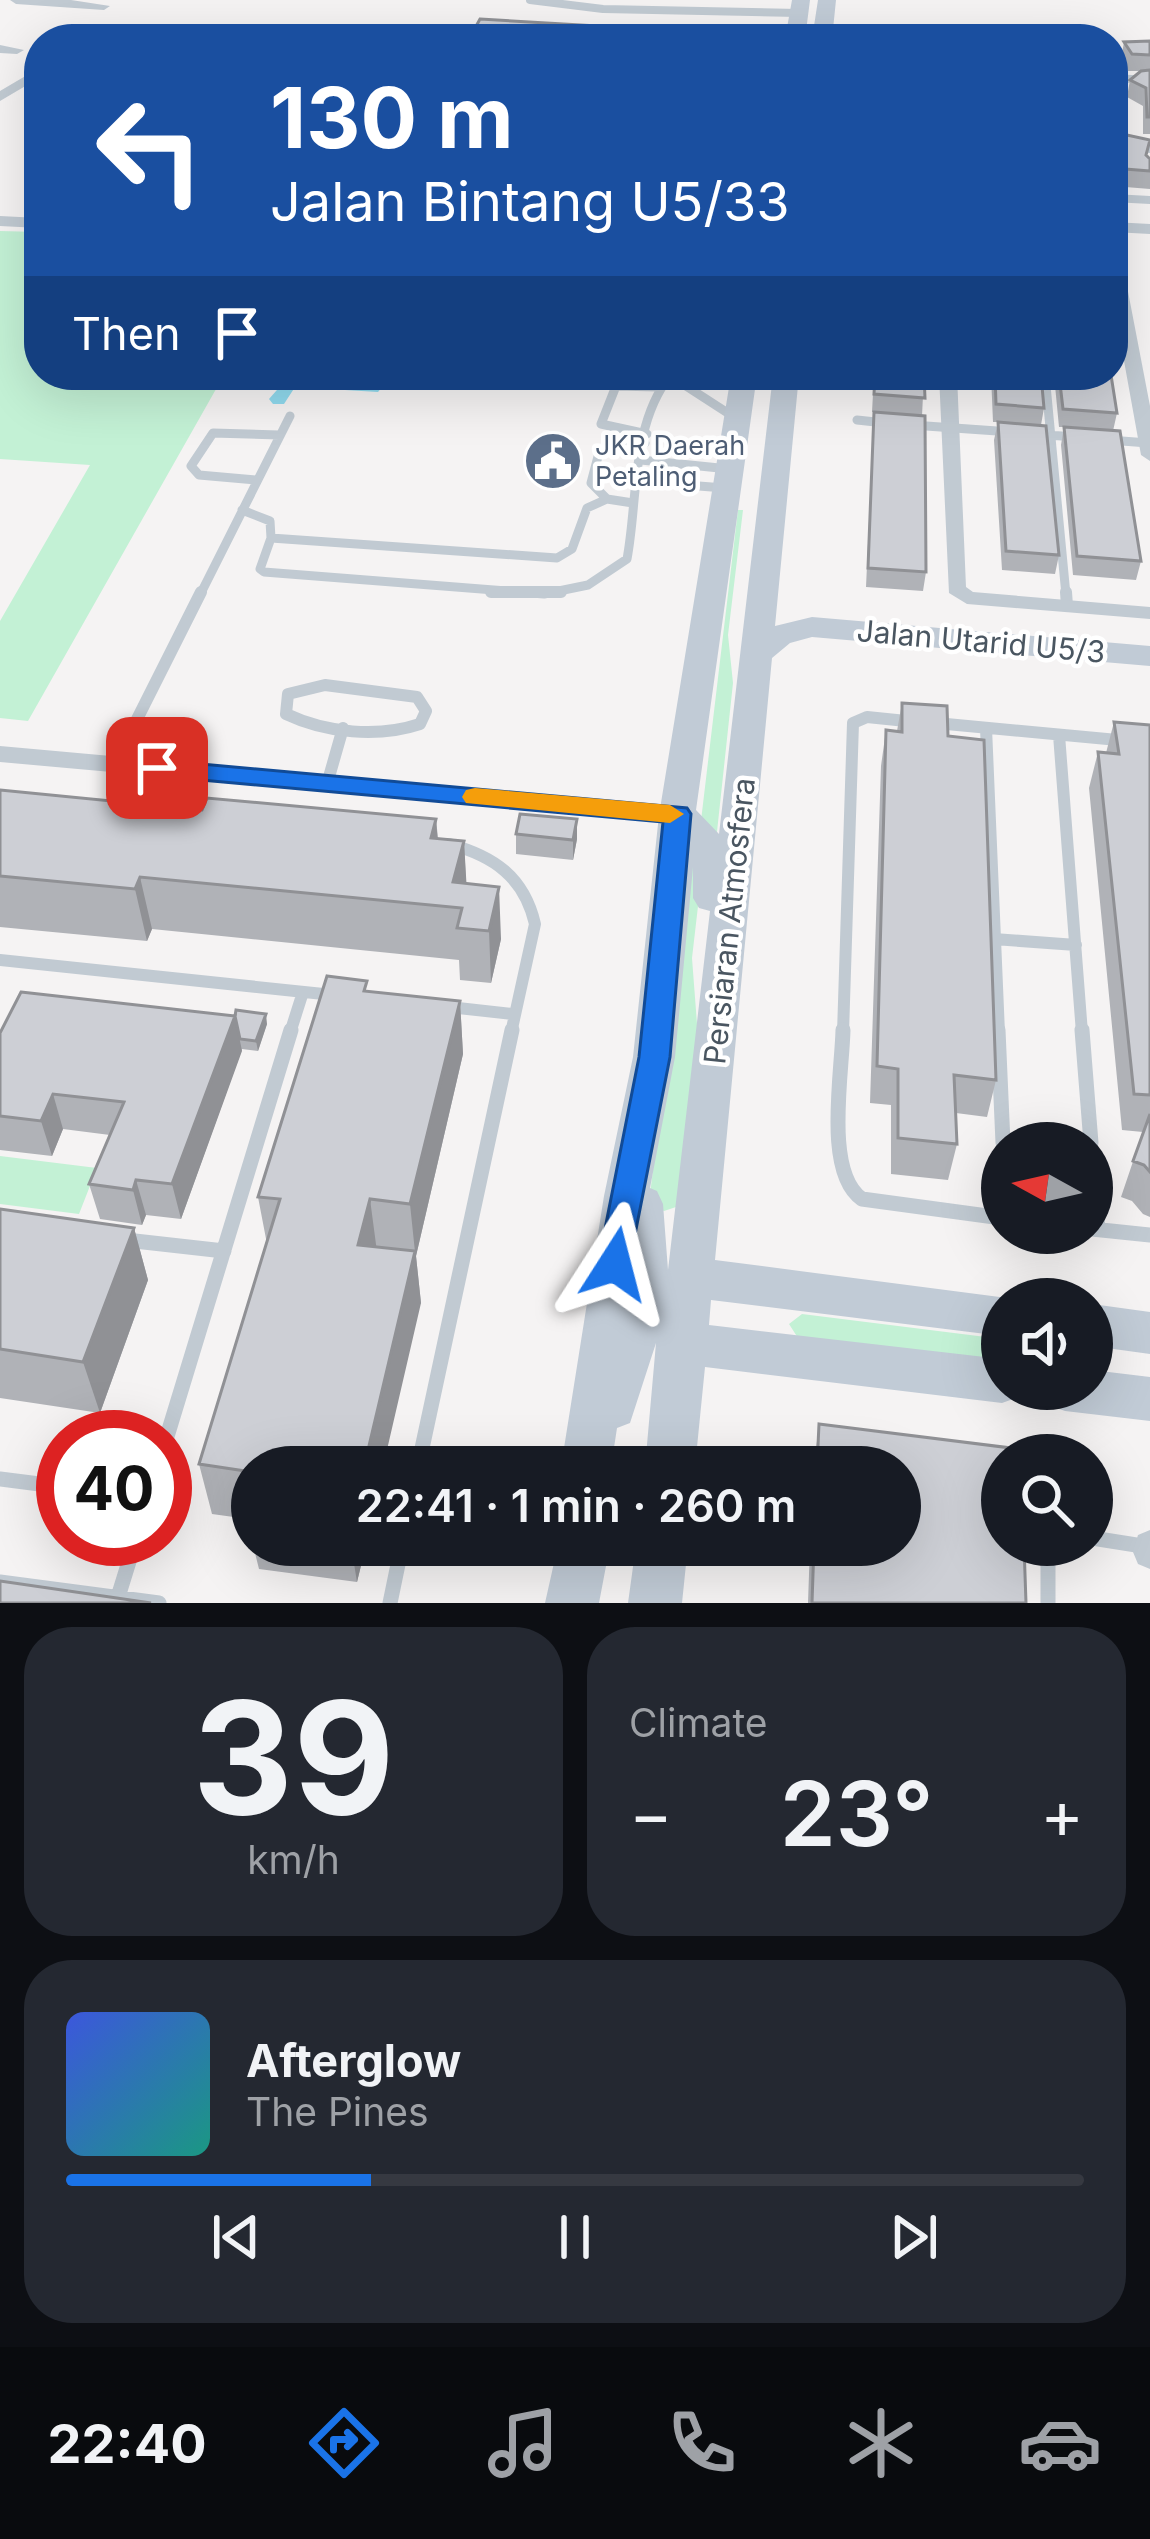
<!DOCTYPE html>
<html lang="en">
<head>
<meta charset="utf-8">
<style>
  :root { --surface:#171b24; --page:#242831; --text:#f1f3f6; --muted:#9ea1a6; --line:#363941; --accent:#1a73e8 }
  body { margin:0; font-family:Inter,sans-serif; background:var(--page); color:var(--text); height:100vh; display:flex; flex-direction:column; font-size:45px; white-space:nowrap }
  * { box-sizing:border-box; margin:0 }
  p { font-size:39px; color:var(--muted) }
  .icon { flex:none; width:66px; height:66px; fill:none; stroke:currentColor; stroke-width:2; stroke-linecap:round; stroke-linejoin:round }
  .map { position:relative; height:1603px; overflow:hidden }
  .side { display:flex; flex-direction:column; gap:24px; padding:24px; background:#0d0f14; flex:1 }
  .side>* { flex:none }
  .banner { position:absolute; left:24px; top:24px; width:1104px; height:366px; border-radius:48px; box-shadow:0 12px 48px #0002; background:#1a4fa0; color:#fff; overflow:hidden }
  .needle { width:78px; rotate:278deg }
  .fabs { position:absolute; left:981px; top:1122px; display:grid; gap:24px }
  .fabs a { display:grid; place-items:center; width:132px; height:132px; border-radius:50%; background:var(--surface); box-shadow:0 12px 48px #0002; font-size:60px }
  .speed { position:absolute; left:36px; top:1410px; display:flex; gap:24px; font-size:60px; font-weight:700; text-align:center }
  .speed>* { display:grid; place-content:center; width:156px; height:156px; border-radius:50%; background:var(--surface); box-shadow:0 12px 48px #0002; line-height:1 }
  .speed .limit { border:18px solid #d22; background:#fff; color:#111 }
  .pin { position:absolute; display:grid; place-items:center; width:102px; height:102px; color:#fff; margin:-51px; border-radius:24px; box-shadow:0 6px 18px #0006 }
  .me { position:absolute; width:132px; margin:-66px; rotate:9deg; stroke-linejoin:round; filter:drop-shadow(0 0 9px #0008) }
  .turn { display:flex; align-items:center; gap:42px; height:252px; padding:0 48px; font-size:54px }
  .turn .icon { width:156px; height:156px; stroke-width:2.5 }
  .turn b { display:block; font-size:84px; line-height:102px }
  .then { display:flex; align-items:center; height:114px; padding:0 48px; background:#0003; gap:24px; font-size:45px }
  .big { font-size:90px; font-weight:600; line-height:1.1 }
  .side .tile { flex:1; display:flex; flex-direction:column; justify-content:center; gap:18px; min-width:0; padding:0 42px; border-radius:48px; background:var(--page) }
  .side .dial { align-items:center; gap:0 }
  .dial b { font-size:156px; line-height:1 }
  .song { display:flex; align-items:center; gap:36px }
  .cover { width:144px; height:144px; border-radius:18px; background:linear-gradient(135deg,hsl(230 70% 55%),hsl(170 70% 35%)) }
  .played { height:12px; border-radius:6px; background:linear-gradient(90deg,var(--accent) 30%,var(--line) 30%) }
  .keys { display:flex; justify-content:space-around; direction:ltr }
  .heat { display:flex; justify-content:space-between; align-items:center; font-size:66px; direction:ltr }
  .side .tiles { flex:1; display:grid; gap:24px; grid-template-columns:1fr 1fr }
  .tile:last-child { grid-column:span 2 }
  .trip { position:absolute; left:231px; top:1446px; width:690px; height:120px; border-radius:60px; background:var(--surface); box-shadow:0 12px 48px #0002; font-weight:600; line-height:120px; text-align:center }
  .menu { display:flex; height:192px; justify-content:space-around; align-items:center; background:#090b0e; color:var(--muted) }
  .menu .icon { width:84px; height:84px }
  .menu .current { color:var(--accent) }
  .menu b { font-size:54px; color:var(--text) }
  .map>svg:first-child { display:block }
  .green { fill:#c3f1d5 }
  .water { fill:#90daee }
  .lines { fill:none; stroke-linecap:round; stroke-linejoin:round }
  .lane-far3 { stroke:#c1cad2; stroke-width:8 }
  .lane-far2 { stroke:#c1cad2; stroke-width:9 }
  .lane-far1 { stroke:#c1cad2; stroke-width:12 }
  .lane { stroke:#c1cad2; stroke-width:15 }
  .street { fill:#c1cad2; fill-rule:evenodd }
  .secondary { fill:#c1cbd6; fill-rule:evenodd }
  .wall { fill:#b0b2b7 }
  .shaded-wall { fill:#909195 }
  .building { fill:#cdcfd5; stroke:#909195; stroke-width:3 }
  .route { fill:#1a73e8; stroke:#114b97; stroke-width:3 }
  .slow { fill:#f59e0b }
  .labels { text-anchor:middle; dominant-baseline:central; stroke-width:9; stroke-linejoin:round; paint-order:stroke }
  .far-service-label { font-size:27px; fill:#4e5e75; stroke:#fff; text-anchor:start }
  .street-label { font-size:30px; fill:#4a5661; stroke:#fff }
</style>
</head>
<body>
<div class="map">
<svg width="1150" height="1603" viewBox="0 0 1150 1603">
  <rect width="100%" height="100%" fill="#f5f3f3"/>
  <path class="green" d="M0,231L39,232V375H224L28,721L0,718V621L90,465L0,459Z
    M738,510H743L728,635L733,683L716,841L700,829Z
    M693,850L703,863L692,958L698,1037L679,1206L664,1211L649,1202Z
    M0,1156L97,1168L79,1214L0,1204Z
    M802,1314L1002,1339V1364L798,1338L789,1324Z"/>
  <path class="water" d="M281,375H392L378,392L295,387L284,404H273L269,399L284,382Z"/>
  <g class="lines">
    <path class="lane-far3" d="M530,0L603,9L798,13
      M1113,78L1150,80
      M1113,144L1150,149
      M1113,198L1150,200"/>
    <path class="lane-far2" d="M669,375L737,419
      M1045,375L1066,595
      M857,420L885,423
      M912,425L1011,432
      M647,434L601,424L616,386L658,387
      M1031,434L1077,437
      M1109,440L1148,443
      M641,460L729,469
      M256,480L199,475L191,466L213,433L279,435
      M636,481L724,488
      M633,503L607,499L591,483L600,449L645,443
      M242,510L270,521L271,538L260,569L264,572L544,594L588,585L627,559C638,501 631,424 670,376
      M271,538L557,558L572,549L587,508L607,499
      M200,595L290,416"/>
    <path class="lane-far1" d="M491,592H561
      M1066,592L1067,606
      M325,685L417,697L426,711L420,724C378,738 326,733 286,714L288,694Z
      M936,723L1150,743
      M986,728L999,1033
      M1059,735L1082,1033
      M114,765L201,592
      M327,784L343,728
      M449,844C494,856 524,877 535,924L511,1033
      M994,939L1076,945
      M0,960L333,995
      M449,1007L513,1014
      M290,1033L303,992
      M843,1033L853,723L867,717L916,722"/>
    <path class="lane" d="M843,1030C842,1074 824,1173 862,1199L1002,1218
      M998,1030L1003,1143
      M1082,1030L1091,1143
      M1092,1155L1098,1229
      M1092,1229L1150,1235
      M126,1240L224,1251
      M165,1443L291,1030
      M418,1467L512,1030
      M0,1479L63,1487
      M1092,1538L1149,1547
      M1048,1545V1603
      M0,1582L159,1603
      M118,1597L136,1539
      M390,1603L402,1545"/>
    <path class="street" d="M10,0H71L110,6L104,10L16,4Z
      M0,45L24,50L17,54L0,53Z
      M39,68V78L0,101V91Z
      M0,216L39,218V228L0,226Z
      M1113,222L1150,224V234L1113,232Z
      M1113,250L1121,255L1150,406V461L1141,455L1113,300Z
      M939,375H957L966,587L973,592L1150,607V619L967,604L949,593Z
      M0,746L677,807L689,815L677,823L0,762Z
      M1150,1530V1569L1138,1564L1133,1552L1138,1535Z"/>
    <path class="secondary" d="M792,0H810L805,39H785Z
      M818,0H836L832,39H812Z
      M731,375H757L696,810L719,834L773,375H799L775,626L812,617L1150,646V666L812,637L790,643L772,658L715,1260L1015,1299H1002V1336L711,1300L709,1325L1002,1359V1389H1023L1019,1397L1002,1403L705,1367L695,1467H645L656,1343L630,1423L617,1428L611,1467H561L604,1196L633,1057L659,815ZM693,867V898L699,908L710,911L668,1270L663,1204L657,1191L650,1188L675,1057Z
      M1092,1304L1150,1312V1354L1092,1346Z
      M1092,1370L1150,1377V1421L1065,1411L1048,1405L1041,1389H1092Z
      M558,1545H610L599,1603H545Z
      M636,1545H688L682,1603H628Z"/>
  </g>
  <path class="wall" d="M1150,41V134H1143V106L1127,97L1130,80L1141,71H1128L1121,59L1124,42Z
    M1113,132L1146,155L1150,159V189L1113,186Z
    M874,375H924L922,416L926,572L923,591L866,587L874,412H872Z
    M991,375H1041L1044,408L1041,425L1059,555L1055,574L1002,570L994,440L998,422H993Z
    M1054,375H1111L1117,413L1113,431L1141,561L1136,580L1073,575L1061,445L1064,427H1059Z
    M902,703L948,736L996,1080L987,1117L956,1113L957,1144L948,1180L891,1174V1105L870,1103L881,766L886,730L897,731Z
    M1114,722L1150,725V1217L1143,1214L1132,1201L1121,1197L1143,1132L1122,1130L1089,788L1098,752L1106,753Z
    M0,790L202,810L436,819L438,838L464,841L466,884L501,939L491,983L460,980L459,960L152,929L147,941L0,927Z
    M577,819V839L573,860L516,854V834Z
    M368,992L460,1001L463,1054L416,1256L421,1303L252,1467V1540L248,1519L212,1514L199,1464L267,1244L258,1197Z
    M267,1024L258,1051L242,1049L181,1219L146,1215L142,1225L100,1219L89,1184L110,1135L63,1129L52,1156L0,1150V1033Z
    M0,1209L134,1228L148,1280L100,1413L0,1398Z
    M819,1424L1019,1449V1455H1002V1545H1024L1026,1603H808L810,1545H900V1467H814Z
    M253,1545H366L357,1582L259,1569Z"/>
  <path class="shaded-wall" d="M436,819L440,870L431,838Z
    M577,819V839L573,860V840Z
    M464,841L467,893L453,882Z
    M140,877L152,929L147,941L135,889Z
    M499,887L501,939L491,983L489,931Z
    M460,1001L463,1054L416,1256L421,1303L383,1467H364L415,1252L410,1204Z
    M266,1014L267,1024L258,1051L256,1041Z
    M235,1016L242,1051L181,1219L172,1184Z
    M53,1094L63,1129L52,1156L41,1121Z
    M136,1180L146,1215L142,1225L133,1190Z
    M370,1199L377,1252L358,1245Z
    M134,1228L148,1280L100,1413L83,1362Z
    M351,1545H366L357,1582Z"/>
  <path class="building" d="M480,19L630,28L626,39H469Z
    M1150,41V55L1132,54L1124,42Z
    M1150,70V117H1147L1146,88L1130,80L1141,71Z
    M1113,132L1150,140L1146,155L1150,159V171L1113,168Z
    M875,375H924L925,398L874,394Z
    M995,375H1041L1044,408L996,404Z
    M1059,375H1111L1117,413L1063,409Z
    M874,412L925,416L926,572L868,568Z
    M998,422L1046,426L1059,555L1006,551Z
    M1064,427L1120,431L1141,561L1077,556Z
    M902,703L947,706L948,736L984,740L996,1080L954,1075L957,1144L898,1138V1069L877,1066L886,730L902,732Z
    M1114,722L1150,725V1095L1134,1094L1098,752L1119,754Z
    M0,790L202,810L207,798L436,819L431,838L464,841L453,882L499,887L489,931L457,928L462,908L140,877L135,889L0,876Z
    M520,814L577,819L573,840L516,834Z
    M327,976L367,981L364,991L460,1001L410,1204L370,1199L358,1245L415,1251L364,1467H252V1472L199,1464L280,1199L258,1197Z
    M21,992L235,1016L172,1184L136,1180L133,1190L89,1184L124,1102L53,1094L41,1121L0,1116V1033Z
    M236,1010L266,1014L256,1041L240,1039L235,1016Z
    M1150,1114V1172L1144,1165L1133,1161Z
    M0,1209L134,1228L83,1362L0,1349Z
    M819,1424L1019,1449V1455H1002V1545H1024L1026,1603H812L814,1545H900V1467H817Z
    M0,1581L151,1603H0Z"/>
  <path class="route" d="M157,760L687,808L691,814L670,1057L627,1275L615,1279L603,1275L598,1264L639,1057L663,822L147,775L143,768Z"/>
  <path class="slow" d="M475,788L670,805L684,814L670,823L466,803L462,797L466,790Z"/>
  <defs>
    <g id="civic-disc" transform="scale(3)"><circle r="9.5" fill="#5c6f8a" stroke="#fff"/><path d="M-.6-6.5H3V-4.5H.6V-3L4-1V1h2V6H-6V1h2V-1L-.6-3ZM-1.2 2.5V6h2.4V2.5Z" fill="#fff"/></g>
  </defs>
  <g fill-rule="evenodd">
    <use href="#civic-disc" x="553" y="461"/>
  </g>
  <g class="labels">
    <g class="far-service-label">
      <text x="595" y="445">JKR Daerah<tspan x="595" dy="31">Petaling</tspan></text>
    </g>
    <g class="street-label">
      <text transform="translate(981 641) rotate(5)">Jalan Utarid U5/3</text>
      <text transform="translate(729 921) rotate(-84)">Persiaran Atmosfera</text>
    </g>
  </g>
</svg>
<div class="fabs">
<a><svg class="needle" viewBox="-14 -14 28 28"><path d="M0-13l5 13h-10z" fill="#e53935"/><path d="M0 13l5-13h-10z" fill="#9ea1a6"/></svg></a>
<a><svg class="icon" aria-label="sound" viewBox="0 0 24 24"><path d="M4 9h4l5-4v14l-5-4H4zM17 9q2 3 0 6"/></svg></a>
<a><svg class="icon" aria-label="search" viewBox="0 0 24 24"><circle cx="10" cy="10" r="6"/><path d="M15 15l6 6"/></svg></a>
</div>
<div class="speed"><div class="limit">40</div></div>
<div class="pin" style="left:157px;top:768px;background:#d93025"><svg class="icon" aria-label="arrive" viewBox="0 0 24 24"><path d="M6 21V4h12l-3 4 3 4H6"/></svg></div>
<svg class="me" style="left:615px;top:1264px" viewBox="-20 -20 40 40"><path d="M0-17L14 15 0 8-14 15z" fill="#1a73e8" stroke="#fff" stroke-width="4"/></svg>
<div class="trip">22:41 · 1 min · 260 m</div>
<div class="banner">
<div class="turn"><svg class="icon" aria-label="left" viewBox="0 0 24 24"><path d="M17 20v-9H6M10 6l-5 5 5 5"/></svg><div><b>130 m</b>Jalan Bintang U5/33</div></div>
<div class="then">Then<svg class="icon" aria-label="arrive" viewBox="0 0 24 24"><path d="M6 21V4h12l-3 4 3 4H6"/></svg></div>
</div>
</div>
<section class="side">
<div class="tiles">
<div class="tile dial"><b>39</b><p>km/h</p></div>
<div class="tile"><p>Climate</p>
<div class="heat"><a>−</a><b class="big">23°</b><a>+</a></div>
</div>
<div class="tile">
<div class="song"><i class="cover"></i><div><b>Afterglow</b><p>The Pines</p></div></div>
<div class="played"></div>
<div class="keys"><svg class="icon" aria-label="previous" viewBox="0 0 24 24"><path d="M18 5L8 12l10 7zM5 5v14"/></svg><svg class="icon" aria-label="pause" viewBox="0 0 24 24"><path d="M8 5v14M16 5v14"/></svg><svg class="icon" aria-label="next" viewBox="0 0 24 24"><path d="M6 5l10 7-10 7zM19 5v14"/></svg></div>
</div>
</div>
</section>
<nav class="menu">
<b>22:40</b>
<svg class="icon current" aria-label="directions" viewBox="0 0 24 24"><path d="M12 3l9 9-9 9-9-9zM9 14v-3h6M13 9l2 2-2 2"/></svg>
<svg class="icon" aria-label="music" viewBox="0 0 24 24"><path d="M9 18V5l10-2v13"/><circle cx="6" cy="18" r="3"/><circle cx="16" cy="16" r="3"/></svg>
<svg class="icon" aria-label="phone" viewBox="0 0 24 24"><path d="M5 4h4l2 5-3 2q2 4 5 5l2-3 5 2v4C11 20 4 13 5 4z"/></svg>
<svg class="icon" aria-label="climate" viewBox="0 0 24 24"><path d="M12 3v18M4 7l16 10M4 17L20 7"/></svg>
<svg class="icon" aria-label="car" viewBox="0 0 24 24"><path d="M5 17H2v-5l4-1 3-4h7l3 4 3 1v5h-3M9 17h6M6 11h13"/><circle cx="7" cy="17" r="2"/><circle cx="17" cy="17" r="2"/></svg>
</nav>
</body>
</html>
